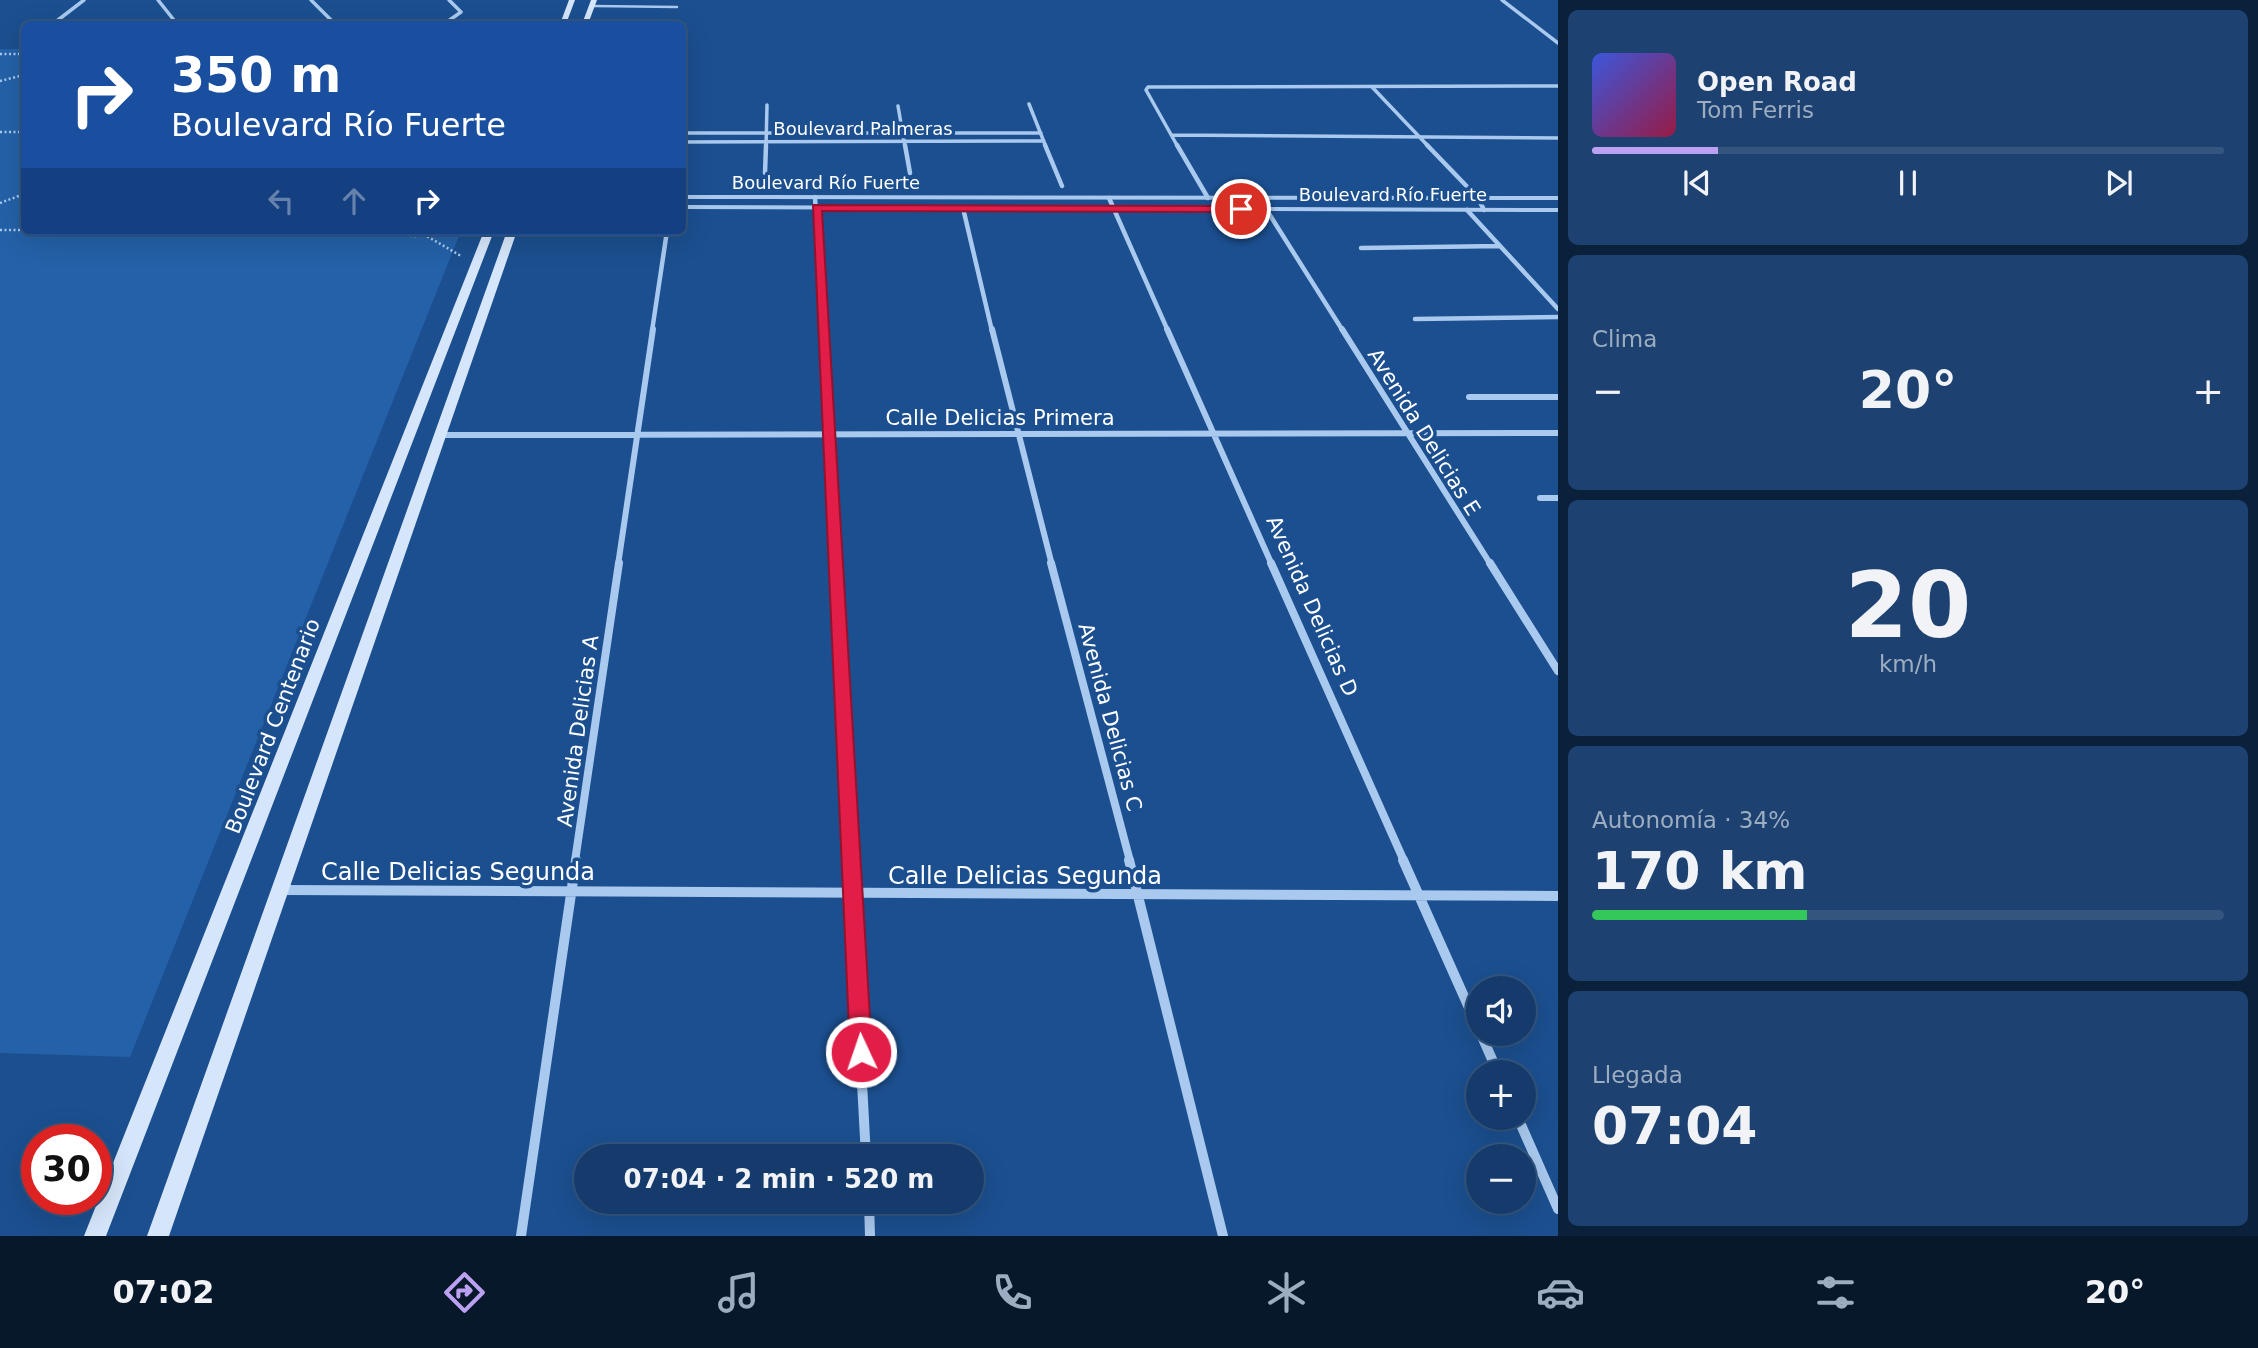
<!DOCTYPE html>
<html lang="es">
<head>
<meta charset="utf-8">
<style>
  :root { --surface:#143b6b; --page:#1d4271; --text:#f1f3f6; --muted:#9dadc1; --line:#33557e; --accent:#bca0f2 }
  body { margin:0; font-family:"DejaVu Sans",sans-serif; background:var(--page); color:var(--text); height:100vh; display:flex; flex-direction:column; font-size:26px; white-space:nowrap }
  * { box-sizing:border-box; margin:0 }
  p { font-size:23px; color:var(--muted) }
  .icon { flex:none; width:38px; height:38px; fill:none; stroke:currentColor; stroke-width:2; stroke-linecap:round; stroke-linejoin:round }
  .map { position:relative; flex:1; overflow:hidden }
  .details { display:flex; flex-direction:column; gap:10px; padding:10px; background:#0b203b; width:700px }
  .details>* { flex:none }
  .top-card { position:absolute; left:21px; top:21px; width:665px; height:214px; border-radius:10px; box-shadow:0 7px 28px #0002,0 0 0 2px var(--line); background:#1a4fa0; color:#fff; overflow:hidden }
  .tools { position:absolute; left:1466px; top:976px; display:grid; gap:14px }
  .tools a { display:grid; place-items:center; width:70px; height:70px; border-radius:50%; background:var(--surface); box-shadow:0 7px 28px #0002,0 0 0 2px var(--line); font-size:35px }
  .speed { position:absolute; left:21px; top:1124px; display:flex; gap:14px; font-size:35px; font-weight:700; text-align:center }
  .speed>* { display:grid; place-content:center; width:91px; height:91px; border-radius:50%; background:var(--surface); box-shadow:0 7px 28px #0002,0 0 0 2px var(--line); line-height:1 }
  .speed .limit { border:10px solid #d22; background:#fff; color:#111 }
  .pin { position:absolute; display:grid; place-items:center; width:60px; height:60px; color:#fff; margin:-30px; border:4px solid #fff; border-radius:50%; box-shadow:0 2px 7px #0007 }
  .me { position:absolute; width:77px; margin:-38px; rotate:357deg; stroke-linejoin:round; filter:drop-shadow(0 0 5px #0008) }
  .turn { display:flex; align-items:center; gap:24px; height:147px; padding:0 35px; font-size:32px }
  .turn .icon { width:91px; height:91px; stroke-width:2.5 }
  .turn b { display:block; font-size:49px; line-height:60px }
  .lanes { display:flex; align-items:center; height:66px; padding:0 35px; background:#0003; justify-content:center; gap:35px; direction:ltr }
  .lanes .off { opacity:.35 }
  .big { font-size:52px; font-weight:700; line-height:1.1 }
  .details .card { flex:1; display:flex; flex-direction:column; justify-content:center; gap:10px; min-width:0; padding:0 24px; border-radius:10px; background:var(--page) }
  .details .dial { align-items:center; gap:0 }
  .dial b { font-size:91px; line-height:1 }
  .song { display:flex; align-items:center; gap:21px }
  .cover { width:84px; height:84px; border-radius:10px; background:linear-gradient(135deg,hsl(230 70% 55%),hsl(340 70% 35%)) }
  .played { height:7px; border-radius:4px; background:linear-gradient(90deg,var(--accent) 20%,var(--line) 20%) }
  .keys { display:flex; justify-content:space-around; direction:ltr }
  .heat { display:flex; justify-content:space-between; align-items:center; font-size:38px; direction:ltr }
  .charge { height:10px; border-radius:5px; background:linear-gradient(90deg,#34c759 34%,var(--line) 0) }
  .trip { position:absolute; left:574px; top:1144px; width:410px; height:70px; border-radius:35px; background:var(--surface); box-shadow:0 7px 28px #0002,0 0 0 2px var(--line); font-weight:700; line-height:70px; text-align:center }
  .dock { display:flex; height:112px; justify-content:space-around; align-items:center; background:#08182b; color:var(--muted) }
  .dock .icon { width:49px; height:49px }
  .dock .selected { color:var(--accent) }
  .dock b { font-size:32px; color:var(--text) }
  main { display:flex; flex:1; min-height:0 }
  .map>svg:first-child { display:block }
  .green { fill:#2461a8 }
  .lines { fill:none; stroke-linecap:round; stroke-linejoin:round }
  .path { stroke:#a9c9ee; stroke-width:2.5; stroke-dasharray:2 2.5; stroke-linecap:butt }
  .service { stroke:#a9c9ee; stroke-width:2.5 }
  .minor-far4 { stroke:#a9c9ee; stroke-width:3.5 }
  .minor-far3 { stroke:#a9c9ee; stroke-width:4.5 }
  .minor-far2 { stroke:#a9c9ee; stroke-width:6 }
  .minor-far1 { stroke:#a9c9ee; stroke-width:8 }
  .minor { stroke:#a9c9ee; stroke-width:10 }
  .tertiary { fill:#a9c9ee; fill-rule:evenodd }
  .secondary { fill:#d6e6fa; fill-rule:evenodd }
  .route { fill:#e11d48; stroke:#92132f; stroke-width:2 }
  .labels { text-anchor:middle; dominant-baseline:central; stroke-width:7; stroke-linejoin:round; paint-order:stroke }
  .far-street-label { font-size:18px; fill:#fff; stroke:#1b4f8f }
  .street-label { font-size:21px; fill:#fff; stroke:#1b4f8f }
  .near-street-label { font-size:24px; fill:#fff; stroke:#1b4f8f }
</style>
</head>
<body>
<main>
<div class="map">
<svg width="1558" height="1236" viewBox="0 0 1558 1236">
  <rect width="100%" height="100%" fill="#1b4f8f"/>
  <path class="green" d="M0,49H24V231H461L130,1057L0,1053Z"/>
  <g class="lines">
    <path class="path" d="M0,54H24
      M0,81L24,75
      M0,132H24
      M0,203L24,194
      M0,230H24
      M72,231L419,236
      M430,231L425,235L461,256"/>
    <path class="service" d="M592,6L677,7"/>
    <path class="minor-far4" d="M158,0L177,24
      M311,0L335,24
      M1502,0L1558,43
      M57,24L58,20L84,0
      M444,24L461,12L449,0
      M1372,87L1429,147
      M1029,104L1046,147
      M898,106L905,147
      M682,133H1041
      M1172,135L1558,138
      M682,142L1044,141
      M766,147L767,105
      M1178,147L1146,90L1148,87L1558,86"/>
    <path class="minor-far3" d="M905,145L910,173
      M1045,145L1062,186
      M1177,145L1208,198
      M1427,145L1478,198L1484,210
      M765,173L766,145
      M815,197L822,331
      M1109,198L1168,331
      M963,208L992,331
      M1266,209L1343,331
      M1467,210L1558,309
      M1361,248L1500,246
      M1415,319L1558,317
      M652,331L667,231"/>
    <path class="minor-far2" d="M822,329L835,565
      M992,329L1052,565
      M1167,329L1272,565
      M1342,329L1491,565
      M1469,397H1558
      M441,435L1558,433
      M1540,498H1558
      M618,565L653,329"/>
    <path class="minor-far1" d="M834,563L850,861
      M1051,563L1130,861
      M1271,563L1404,861
      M1490,563L1558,671
      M575,861L619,563"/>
    <path class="minor" d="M850,860L866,1157
      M1129,860L1223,1236
      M1403,860L1479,1030
      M282,890L1558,896
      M1481,1034L1498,1073
      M1518,1118L1558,1209
      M869,1202L870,1236
      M521,1236L576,860"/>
    <path class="tertiary" d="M682,195L1558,196V200L682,199Z
      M682,205L1558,208V212L682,209Z"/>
    <path class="secondary" d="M569,0H575L566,24H560Z
      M591,0H597L588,24H582Z
      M484,231H494L106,1236H84Z
      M507,231H517L169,1236H147Z"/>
  </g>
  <path class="route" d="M813,205L1241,206L1246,209L1241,212L822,211L872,1052L869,1059L861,1062L854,1059L850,1052Z"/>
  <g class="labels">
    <g class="far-street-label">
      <text x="863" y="128">Boulevard Palmeras</text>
      <text x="826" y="182">Boulevard Río Fuerte</text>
      <text x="1393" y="194">Boulevard Río Fuerte</text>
    </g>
    <g class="street-label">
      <text x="1000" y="418">Calle Delicias Primera</text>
      <text transform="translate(1424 432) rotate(58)">Avenida Delicias E</text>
      <text transform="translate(1312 606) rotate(66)">Avenida Delicias D</text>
      <text transform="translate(1110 717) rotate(75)">Avenida Delicias C</text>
      <text transform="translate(273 726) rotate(-69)">Boulevard Centenario</text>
      <text transform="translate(578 731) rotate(-82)">Avenida Delicias A</text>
    </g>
    <g class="near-street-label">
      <text x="458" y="872">Calle Delicias Segunda</text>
      <text x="1025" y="876">Calle Delicias Segunda</text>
    </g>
  </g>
</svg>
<div class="tools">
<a><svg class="icon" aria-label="sound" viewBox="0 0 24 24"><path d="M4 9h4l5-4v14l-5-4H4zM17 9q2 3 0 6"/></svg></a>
<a>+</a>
<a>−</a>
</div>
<div class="speed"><div class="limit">30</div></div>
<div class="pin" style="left:1241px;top:209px;background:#d93025"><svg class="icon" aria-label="arrive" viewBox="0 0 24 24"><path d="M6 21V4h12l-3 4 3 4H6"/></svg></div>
<svg class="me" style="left:861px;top:1052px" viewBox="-20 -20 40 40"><circle r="17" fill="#e11d48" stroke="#fff" stroke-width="3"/><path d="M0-11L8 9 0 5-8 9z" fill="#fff"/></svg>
<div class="trip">07:04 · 2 min · 520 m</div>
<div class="top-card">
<div class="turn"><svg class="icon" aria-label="right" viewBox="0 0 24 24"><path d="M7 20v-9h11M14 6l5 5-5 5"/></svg><div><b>350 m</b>Boulevard Río Fuerte</div></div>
<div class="lanes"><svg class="icon off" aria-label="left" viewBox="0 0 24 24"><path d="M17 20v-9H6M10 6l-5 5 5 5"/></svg><svg class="icon off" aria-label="ahead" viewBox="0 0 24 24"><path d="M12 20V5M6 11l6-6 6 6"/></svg><svg class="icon" aria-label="right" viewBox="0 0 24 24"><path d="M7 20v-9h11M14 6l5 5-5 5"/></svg></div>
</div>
</div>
<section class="details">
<div class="card">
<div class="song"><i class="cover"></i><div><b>Open Road</b><p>Tom Ferris</p></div></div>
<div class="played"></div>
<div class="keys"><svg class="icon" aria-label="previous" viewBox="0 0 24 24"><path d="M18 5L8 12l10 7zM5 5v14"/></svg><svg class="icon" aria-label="pause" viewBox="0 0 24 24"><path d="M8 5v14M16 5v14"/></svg><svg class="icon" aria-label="next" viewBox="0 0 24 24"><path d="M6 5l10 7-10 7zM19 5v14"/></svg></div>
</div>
<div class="card"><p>Clima</p>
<div class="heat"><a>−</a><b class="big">20°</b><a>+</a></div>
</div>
<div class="card dial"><b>20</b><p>km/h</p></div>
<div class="card"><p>Autonomía · 34%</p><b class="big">170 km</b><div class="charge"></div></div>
<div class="card"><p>Llegada</p><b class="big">07:04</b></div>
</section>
</main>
<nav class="dock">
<b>07:02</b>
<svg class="icon selected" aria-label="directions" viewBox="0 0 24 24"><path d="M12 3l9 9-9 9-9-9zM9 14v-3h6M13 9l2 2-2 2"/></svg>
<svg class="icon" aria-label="music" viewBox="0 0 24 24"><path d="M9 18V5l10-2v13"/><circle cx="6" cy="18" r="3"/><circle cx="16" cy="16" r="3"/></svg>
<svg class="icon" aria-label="phone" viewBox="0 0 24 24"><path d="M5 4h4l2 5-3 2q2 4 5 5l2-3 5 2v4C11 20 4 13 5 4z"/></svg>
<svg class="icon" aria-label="climate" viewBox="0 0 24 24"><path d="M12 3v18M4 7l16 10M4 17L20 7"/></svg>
<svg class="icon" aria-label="car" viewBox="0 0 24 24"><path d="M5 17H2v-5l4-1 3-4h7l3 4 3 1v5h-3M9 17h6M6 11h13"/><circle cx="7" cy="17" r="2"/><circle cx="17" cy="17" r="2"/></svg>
<svg class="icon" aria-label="filters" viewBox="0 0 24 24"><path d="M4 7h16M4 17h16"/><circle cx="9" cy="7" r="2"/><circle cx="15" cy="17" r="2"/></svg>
<b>20°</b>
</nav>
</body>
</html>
